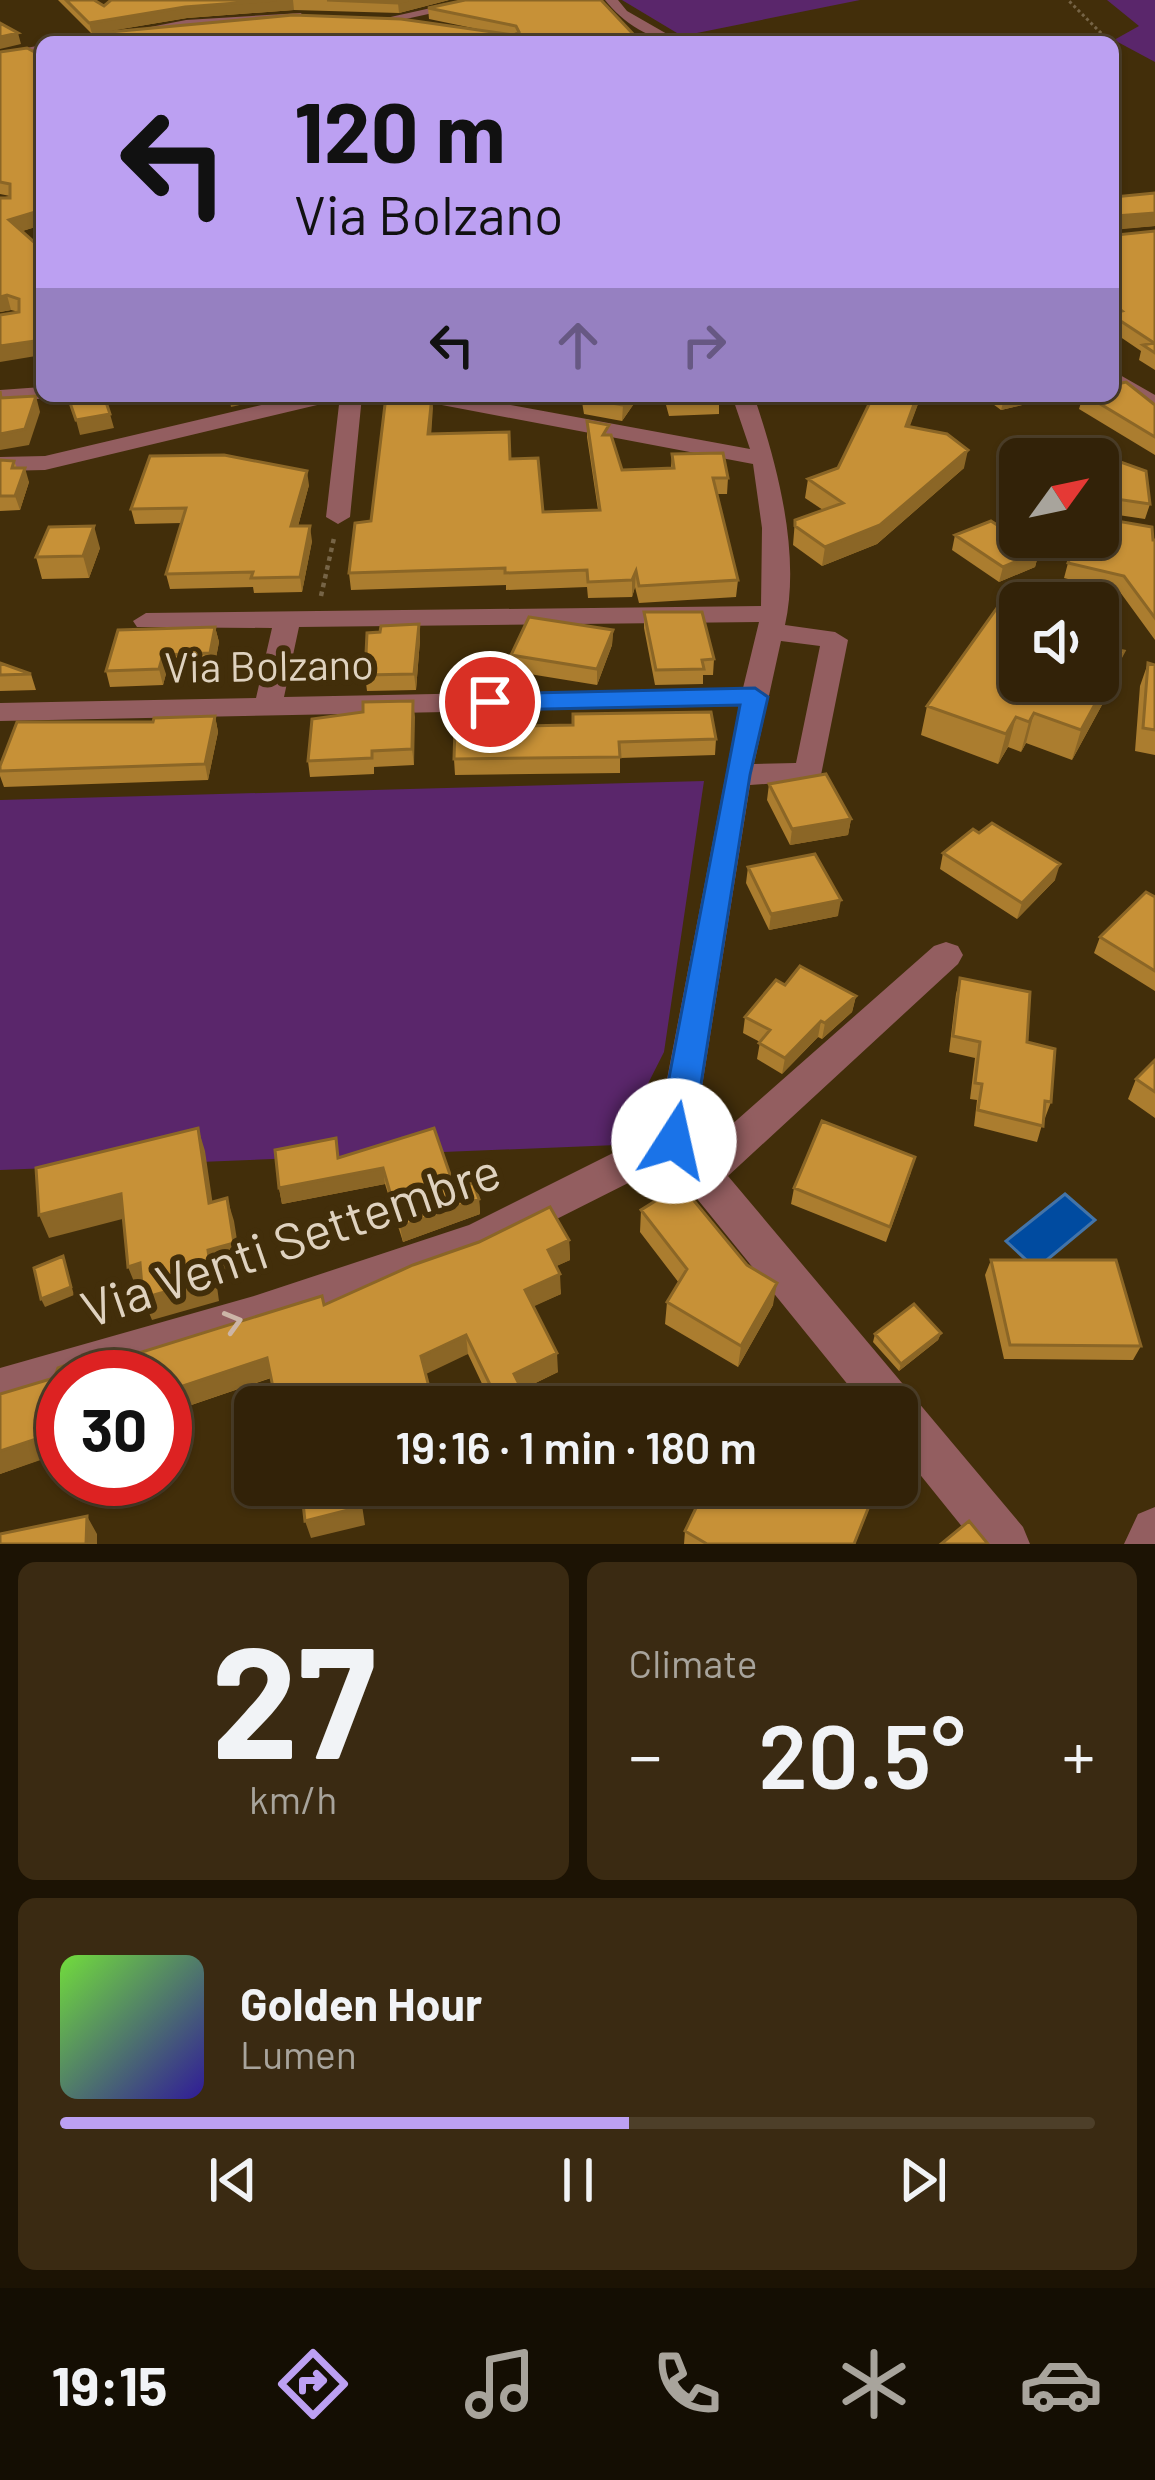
<!DOCTYPE html>
<html lang="en">
<head>
<meta charset="utf-8">
<style>
  :root { --surface:#322208; --page:#3a2a12; --text:#f1f3f6; --muted:#a8a49c; --line:#4d3f29; --accent:#bca0f2 }
  body { margin:0; font-family:Barlow,sans-serif; background:var(--page); color:var(--text); height:100vh; display:flex; flex-direction:column; font-size:45px; white-space:nowrap }
  * { box-sizing:border-box; margin:0 }
  p { font-size:39px; color:var(--muted) }
  .icon { flex:none; width:66px; height:66px; fill:none; stroke:currentColor; stroke-width:2; stroke-linecap:round; stroke-linejoin:round }
  .map { position:relative; height:1544px; overflow:hidden }
  .drawer { display:flex; flex-direction:column; gap:18px; padding:18px; background:#1c1304; flex:1 }
  .drawer>* { flex:none }
  .banner { position:absolute; left:36px; top:36px; width:1083px; height:366px; border-radius:18px; box-shadow:0 3px 9px #0004,0 0 0 3px var(--line); background:#bca0f2; color:#111; overflow:hidden }
  .needle { width:78px; rotate:57deg }
  .buttons { position:absolute; left:999px; top:438px; display:grid; gap:24px }
  .buttons a { display:grid; place-items:center; width:120px; height:120px; border-radius:18px; background:var(--surface); box-shadow:0 3px 9px #0004,0 0 0 3px var(--line); font-size:60px }
  .speed { position:absolute; left:36px; top:1350px; display:flex; gap:24px; font-size:60px; font-weight:700; text-align:center }
  .speed>* { display:grid; place-content:center; width:156px; height:156px; border-radius:50%; background:var(--surface); box-shadow:0 3px 9px #0004,0 0 0 3px var(--line); line-height:1 }
  .speed .limit { border:18px solid #d22; background:#fff; color:#111 }
  .pin { position:absolute; display:grid; place-items:center; width:102px; height:102px; color:#fff; margin:-51px; border:6px solid #fff; border-radius:50%; box-shadow:0 3px 12px #0007 }
  .me { position:absolute; width:132px; margin:-66px; rotate:10deg; stroke-linejoin:round; filter:drop-shadow(0 0 9px #0008) }
  .turn { display:flex; align-items:center; gap:42px; height:252px; padding:0 60px; font-size:54px }
  .turn .icon { width:156px; height:156px; stroke-width:2.5 }
  .turn b { display:block; font-size:84px; line-height:102px }
  .lanes { display:flex; align-items:center; height:114px; padding:0 60px; background:#0003; justify-content:center; gap:60px; direction:ltr }
  .lanes .off { opacity:.35 }
  .big { font-size:90px; font-weight:600; line-height:1.1 }
  .drawer .card { flex:1; display:flex; flex-direction:column; justify-content:center; gap:18px; min-width:0; padding:0 42px; border-radius:18px; background:var(--page) }
  .drawer .dial { align-items:center; gap:0 }
  .dial b { font-size:156px; line-height:1 }
  .song { display:flex; align-items:center; gap:36px }
  .cover { width:144px; height:144px; border-radius:18px; background:linear-gradient(135deg,hsl(100 70% 55%),hsl(250 70% 35%)) }
  .played { height:12px; border-radius:6px; background:linear-gradient(90deg,var(--accent) 55%,var(--line) 55%) }
  .keys { display:flex; justify-content:space-around; direction:ltr }
  .heat { display:flex; justify-content:space-between; align-items:center; font-size:66px; direction:ltr }
  .drawer .tiles { flex:1; display:grid; gap:18px; grid-template-columns:1fr 1fr }
  .card:last-child { grid-column:span 2 }
  .trip { position:absolute; left:234px; top:1386px; width:684px; height:120px; border-radius:18px; background:var(--surface); box-shadow:0 3px 9px #0004,0 0 0 3px var(--line); font-weight:600; line-height:120px; text-align:center }
  .menu { display:flex; height:192px; justify-content:space-around; align-items:center; background:#140e03; color:var(--muted) }
  .menu .icon { width:84px; height:84px }
  .menu .selected { color:var(--accent) }
  .menu b { font-size:54px; color:var(--text) }
  .map>svg:first-child { display:block }
  .green { fill:#5a266b }
  .water { fill:#004ba0; stroke:#4374a9; stroke-width:3 }
  .lines { fill:none; stroke-linecap:round; stroke-linejoin:round }
  .path-far1 { stroke:#766446; stroke-width:3; stroke-dasharray:3 3; stroke-linecap:butt }
  .path { stroke:#766446; stroke-width:4.5; stroke-dasharray:4.5 4.5; stroke-linecap:butt }
  .minor { fill:#935e60; fill-rule:evenodd }
  .wall { fill:#ab7d2f }
  .shaded-wall { fill:#8b6626 }
  .building { fill:#c79137; stroke:#8b6626; stroke-width:3 }
  .oneway { stroke:#ccb5a7 }
  .route { fill:#1a73e8; stroke:#114b97; stroke-width:3 }
  .labels { text-anchor:middle; dominant-baseline:central; stroke-width:12; stroke-linejoin:round; paint-order:stroke }
  .street-label { font-size:42px; fill:#dfd2bf; stroke:#422e0a }
  .near-street-label { font-size:51px; fill:#dfd2bf; stroke:#422e0a }
</style>
</head>
<body>
<div class="map">
<svg width="1155" height="1544" viewBox="0 0 1155 1544">
  <rect width="100%" height="100%" fill="#422e0a"/>
  <path class="green" d="M622,0H860L682,36Z
    M1107,0H1155V62L1114,40L1139,26Z
    M704,781L664,1052L617,1145L0,1170V800Z"/>
  <path class="water" d="M1065,1194L1095,1220L1036,1269L1006,1241Z"/>
  <g class="lines">
    <path class="path-far1" d="M1046,42L1103,35L1068,0"/>
    <path class="path" d="M321,596L334,538"/>
    <path class="minor" d="M467,0H492L383,24L377,20Z
      M605,0H618L627,11L681,42C652,42 622,22 605,0Z
      M301,13L305,20L74,42L186,20Z
      M42,45V53L0,61V53Z
      M1113,371L1155,395V411L1113,386Z
      M42,387V396L50,398L0,402V390Z
      M299,396H337L334,401L45,470L0,471V457L45,456Z
      M340,396H362L350,517L338,524L326,517Z
      M415,396H461L750,449L732,396H754C777,464 801,553 785,625L835,632L848,640L820,780L750,785L694,1137L704,1149L934,946L946,942L958,946L963,955L958,964L728,1176L1023,1527L1030,1544H976L897,1446V1407H866L668,1163L479,1258L254,1336L117,1377H63V1393L0,1412V1368L254,1296L469,1225L657,1131L739,706L0,721V703L256,698L272,628L137,627L133,621L146,613L761,606L762,528L753,464L426,402ZM759,622L743,688L284,697L299,627ZM781,641L820,646L796,763L754,764Z
      M1155,1507V1544H1124L1138,1514Z"/>
  </g>
  <path class="wall" d="M58,0H94L104,6L111,0H449L399,13L294,10L187,18L103,32L487,31L429,19L428,8L662,42H101L99,33L92,34Z
    M0,52L42,225L22,231L42,249L19,312L11,310L0,312V198L10,196L0,194Z
    M1155,193V226L1115,229L1117,235L1155,231V370L1139,360L1141,351L1113,332V197Z
    M432,396L431,434L510,459L543,512L598,510L587,437V421L609,435L622,470L671,468L672,454L728,478L727,494H717L738,580L736,597L639,603L635,587L632,597L588,598L587,587L506,590V585L351,590L349,573L371,521Z
    M581,396H719V414L669,416L666,405H633L622,421L584,414Z
    M873,396H921L909,427L964,468L877,544L822,566L793,545L795,520L823,510L805,498L808,479L838,468Z
    M982,396H1059L1001,410Z
    M1083,396H1113L1155,405V455L1079,409Z
    M1098,459L1150,504L1145,519L1098,512L1099,518L1155,540V640L1120,592L1064,578L1068,563L1098,537Z
    M0,460L14,461L17,468L29,482L20,510L0,511Z
    M309,485L298,526L312,541L302,592L254,593L253,587L170,589L166,574L182,523L135,524L131,509Z
    M955,535L1039,552L1035,567L999,582L952,550Z
    M100,548L89,578L42,579L36,557Z
    M1020,603L1115,681L1072,760L1026,743L1021,752L1008,747L998,764L921,735L927,706Z
    M644,612L714,659L713,675H703V684L655,685L644,628Z
    M419,624L420,640L416,690L367,691L365,675L380,632Z
    M215,627L219,642L214,668L167,670L163,685L110,687L106,671Z
    M613,630L612,645L597,685L511,671V655Z
    M0,663L31,674L36,690L0,691Z
    M1148,663L1155,665V755L1135,751L1140,686Z
    M413,701L414,765L374,767V774L310,777L308,761L363,712Z
    M215,716L218,732L208,780L4,787L0,776V766Z
    M521,726L716,739L715,755L620,758V773L455,775L454,759Z
    M769,784L851,819L848,835L790,845L767,800Z
    M943,853L1055,880L1017,919L940,869Z
    M748,867L838,916L769,930L746,883Z
    M1155,897V991L1094,953L1100,937Z
    M960,978L1027,1042L1051,1102L1045,1118H1044L1037,1142L974,1126L977,1100L970,1099L975,1058L949,1052L956,994Z
    M785,985L856,996L852,1012L822,1039L818,1037L782,1074L757,1059L760,1042L743,1033L745,1017Z
    M1155,1060V1118L1128,1099L1136,1079Z
    M339,1157L455,1189L479,1199L480,1214L403,1242L385,1184L282,1204L279,1188Z
    M911,1172L886,1242L791,1204L794,1188Z
    M641,1210L773,1305L738,1367L665,1324L667,1302L679,1283L640,1232Z
    M569,1240L570,1260L556,1266L561,1294L533,1306L558,1372L519,1391L520,1403L511,1407H493L468,1354L271,1378L165,1414V1377L63,1479H77L62,1484L50,1456L0,1474V1394L110,1362Z
    M991,1260L1141,1346L1133,1360L1004,1359L985,1275Z
    M941,1333L938,1340L899,1371L873,1342L875,1334Z
    M870,1506L855,1544H684L685,1531Z"/>
  <path class="shaded-wall" d="M276,0H293L294,10L187,18L92,34L89,23L185,7Z
    M408,0H449L399,13L398,3Z
    M18,33L21,44L0,49V37Z
    M42,210V225L13,234L9,220Z
    M1155,213V226L1113,230V219L1116,216Z
    M7,295L11,310L0,312V297Z
    M42,340V355L0,362V346Z
    M36,396L40,412L29,445L0,450V434Z
    M229,396H253L244,404L231,407Z
    M432,396L433,408L430,450L428,434Z
    M629,396H633V405L622,421L623,405Z
    M917,396H921L903,445L906,426Z
    M1005,396H1059L1001,410Z
    M110,414L114,428L80,435L76,420Z
    M968,450L964,468L877,544L822,566L825,547Z
    M25,468L29,482L20,510L15,496Z
    M307,471L309,485L294,541L291,526Z
    M94,526L100,548L89,578L83,556Z
    M310,526L312,541L302,592L300,577Z
    M1039,552L1035,567L999,582L1003,567Z
    M636,571L635,587L632,597V580Z
    M419,624L420,640L416,690L414,674Z
    M215,627L219,642L214,668L210,653Z
    M613,630L612,645L597,685V669Z
    M1124,651L1115,681L1072,760L1081,730Z
    M163,655L167,670L163,685L159,669Z
    M413,701L415,717L414,765L412,749Z
    M1034,713L1026,743L1021,752L1029,722Z
    M215,716L218,732L208,780L205,764Z
    M1016,717L1008,747L998,764L1006,734Z
    M851,819L848,835L790,845L792,829Z
    M1060,864L1055,880L1017,919L1022,903Z
    M841,900L838,916L769,930L771,914Z
    M856,996L852,1012L822,1039L825,1023Z
    M821,1021L818,1037L782,1074L785,1058Z
    M198,1128L205,1151L216,1226L209,1203Z
    M383,1168L385,1184L282,1204L279,1188Z
    M121,1194L130,1217L49,1238L39,1215Z
    M227,1198L234,1221L241,1265L215,1272L219,1301L152,1320L143,1298Z
    M479,1199L480,1214L403,1242L400,1227Z
    M569,1240L570,1260L548,1270V1250Z
    M63,1256L74,1295L45,1307L41,1299Z
    M140,1263L148,1286L137,1289L128,1267Z
    M560,1274L561,1294L526,1310L525,1290Z
    M777,1283L773,1305L738,1367L741,1346Z
    M941,1333L938,1340L899,1371L901,1364Z
    M466,1335L468,1354L424,1375L421,1356Z
    M557,1353L558,1372L519,1391L520,1403L511,1407H496L495,1395L514,1374Z
    M267,1358L273,1377L165,1414V1392Z
    M430,1391L433,1407H379Z
    M48,1435L58,1454L0,1474V1451Z
    M63,1462V1479H77L62,1484L51,1466Z
    M292,1485H303L305,1494L296,1497Z
    M357,1485H359L365,1525L311,1538L305,1521Z
    M87,1516L97,1534V1544H86Z"/>
  <path class="building" d="M66,0H94L104,6L111,0H276L185,7L89,23Z
    M327,0H408L398,3Z
    M465,0H601L636,37L662,42H108L99,33L293,15L401,19L514,35L519,32L516,26L428,8Z
    M0,23L18,33L0,37Z
    M27,48L42,56V210L9,220L42,249V340L0,346V315L19,312V299L7,295L0,297V198H10V184L0,182V52Z
    M1155,193V213L1116,216L1113,219V197Z
    M1113,224L1117,235L1155,231V353L1143,345L1154,343L1113,316V313L1122,311L1113,304Z
    M1126,382L1155,405V437L1087,396H1113V385Z
    M0,391L1,398L36,396L25,429L0,434Z
    M104,396L110,414L76,420L68,397Z
    M386,396H432L428,434L509,432L510,459L538,458L543,512L600,510L587,421L609,425L603,435H611L622,470L674,468L672,454L723,453L728,478H713L738,580L639,586L636,571L632,580L588,582L587,570L505,573V568L349,573L355,523L371,521Z
    M583,396H629L623,405L584,398Z
    M669,396H719L720,398L670,400Z
    M873,396H917L906,426L947,434L968,450L880,525L825,547L795,526V520L843,503L808,479L838,468Z
    M1070,444L1146,471L1150,504L1103,497L1098,501V459H1051Z
    M224,455L307,471L291,526H310L300,577L251,578L253,572L166,574L186,508L131,509L150,456Z
    M0,460L14,461L12,468H25L15,496H0Z
    M1098,507L1099,518L1152,527L1153,540H1155V618L1124,576L1068,563L1078,537H1098Z
    M991,521L1039,552L1003,567L955,535Z
    M94,526L83,556L36,557L49,527Z
    M1012,587L1063,603H1020V681H1098V646L1124,651L1081,730L1034,713L1029,722L1016,717L1006,734L927,706Z
    M644,612H702L714,659L702,660L704,669L656,670Z
    M529,617L613,630L597,669L511,655Z
    M419,624L414,674L365,675L367,633L380,632L381,626Z
    M215,627L210,653L163,655L159,669L106,671L118,630Z
    M0,663L31,674L0,675Z
    M1148,663L1155,665V730L1143,728Z
    M413,701L412,749L372,751V758L308,761L312,719L363,712V702Z
    M711,712L716,739L619,742L620,757L454,759L455,728H475V717L521,715V726L573,725V714Z
    M215,716L205,764L0,771V766L17,722H153L154,718Z
    M826,774L851,819L792,829L769,784Z
    M992,823L1060,864L1022,903L943,853L973,829L979,833Z
    M815,854L841,900L771,914L748,867Z
    M1146,892L1155,897V971L1100,937Z
    M800,966L856,996L825,1023L821,1021L785,1058L759,1043L770,1030L745,1017L776,980L785,985Z
    M960,978L1030,992L1027,1042L1055,1049L1051,1102L1045,1101L1043,1126L978,1110L982,1084L975,1083L980,1042L953,1036Z
    M1155,1060V1092L1136,1079Z
    M822,1121L915,1157L890,1227L794,1188Z
    M198,1128L209,1203L227,1198L234,1243L208,1250L212,1279L143,1298L140,1263L128,1267L121,1194L39,1215L36,1168Z
    M434,1128L455,1189L473,1183L479,1199L400,1227L383,1168L279,1188L275,1150L336,1138L338,1158Z
    M681,1185L747,1265L777,1283L741,1346L667,1302L687,1269L641,1210Z
    M550,1207L569,1240L548,1250L560,1274L525,1290L557,1353L514,1374L519,1384L495,1395L466,1335L421,1356L430,1391L379,1407H277L267,1358L165,1392V1377H63V1462L51,1466L48,1435L0,1451V1394L54,1378L58,1368L75,1362H110L322,1296L324,1305L413,1265L479,1242Z
    M63,1256L71,1287L41,1299L34,1268Z
    M991,1260H1116L1141,1346L1010,1345Z
    M914,1304L941,1333L901,1364L875,1334Z
    M301,1485H357L360,1507L305,1521Z
    M707,1485H874L877,1486L854,1544H707L685,1531Z
    M87,1516L86,1544H0V1534Z
    M969,1521L988,1544H941Z"/>
  <defs><path id="oneway-chevron" d="M-2-3.5L2.5 0L-2 3.5" fill="none" stroke-width="1.6" stroke-linecap="round" stroke-linejoin="round" transform="scale(3)"/></defs>
  <use class="oneway" href="#oneway-chevron" transform="translate(233 1322) rotate(-16)"/>
  <path class="route" d="M755,688L768,697L750,775L692,1141L687,1152L674,1156L662,1152L657,1141L740,705L490,710L477,702L490,694Z"/>
  <g class="labels">
    <g class="street-label">
      <text transform="translate(269 664) rotate(-1)">Via Bolzano</text>
    </g>
    <g class="near-street-label">
      <text transform="translate(290 1238) rotate(-19)">Via Venti Settembre</text>
    </g>
  </g>
</svg>
<div class="buttons">
<a><svg class="needle" viewBox="-14 -14 28 28"><path d="M0-13l5 13h-10z" fill="#e53935"/><path d="M0 13l5-13h-10z" fill="#a8a49c"/></svg></a>
<a><svg class="icon" aria-label="sound" viewBox="0 0 24 24"><path d="M4 9h4l5-4v14l-5-4H4zM17 9q2 3 0 6"/></svg></a>
</div>
<div class="speed"><div class="limit">30</div></div>
<div class="pin" style="left:490px;top:702px;background:#d93025"><svg class="icon" aria-label="arrive" viewBox="0 0 24 24"><path d="M6 21V4h12l-3 4 3 4H6"/></svg></div>
<svg class="me" style="left:674px;top:1141px" viewBox="-20 -20 40 40"><circle r="19" fill="#fff"/><path d="M0-13L10 11 0 6-10 11z" fill="#1a73e8"/></svg>
<div class="trip">19:16 · 1 min · 180 m</div>
<div class="banner">
<div class="turn"><svg class="icon" aria-label="left" viewBox="0 0 24 24"><path d="M17 20v-9H6M10 6l-5 5 5 5"/></svg><div><b>120 m</b>Via Bolzano</div></div>
<div class="lanes"><svg class="icon" aria-label="left" viewBox="0 0 24 24"><path d="M17 20v-9H6M10 6l-5 5 5 5"/></svg><svg class="icon off" aria-label="ahead" viewBox="0 0 24 24"><path d="M12 20V5M6 11l6-6 6 6"/></svg><svg class="icon off" aria-label="right" viewBox="0 0 24 24"><path d="M7 20v-9h11M14 6l5 5-5 5"/></svg></div>
</div>
</div>
<section class="drawer">
<div class="tiles">
<div class="card dial"><b>27</b><p>km/h</p></div>
<div class="card"><p>Climate</p>
<div class="heat"><a>−</a><b class="big">20.5°</b><a>+</a></div>
</div>
<div class="card">
<div class="song"><i class="cover"></i><div><b>Golden Hour</b><p>Lumen</p></div></div>
<div class="played"></div>
<div class="keys"><svg class="icon" aria-label="previous" viewBox="0 0 24 24"><path d="M18 5L8 12l10 7zM5 5v14"/></svg><svg class="icon" aria-label="pause" viewBox="0 0 24 24"><path d="M8 5v14M16 5v14"/></svg><svg class="icon" aria-label="next" viewBox="0 0 24 24"><path d="M6 5l10 7-10 7zM19 5v14"/></svg></div>
</div>
</div>
</section>
<nav class="menu">
<b>19:15</b>
<svg class="icon selected" aria-label="directions" viewBox="0 0 24 24"><path d="M12 3l9 9-9 9-9-9zM9 14v-3h6M13 9l2 2-2 2"/></svg>
<svg class="icon" aria-label="music" viewBox="0 0 24 24"><path d="M9 18V5l10-2v13"/><circle cx="6" cy="18" r="3"/><circle cx="16" cy="16" r="3"/></svg>
<svg class="icon" aria-label="phone" viewBox="0 0 24 24"><path d="M5 4h4l2 5-3 2q2 4 5 5l2-3 5 2v4C11 20 4 13 5 4z"/></svg>
<svg class="icon" aria-label="climate" viewBox="0 0 24 24"><path d="M12 3v18M4 7l16 10M4 17L20 7"/></svg>
<svg class="icon" aria-label="car" viewBox="0 0 24 24"><path d="M5 17H2v-5l4-1 3-4h7l3 4 3 1v5h-3M9 17h6M6 11h13"/><circle cx="7" cy="17" r="2"/><circle cx="17" cy="17" r="2"/></svg>
</nav>
</body>
</html>
